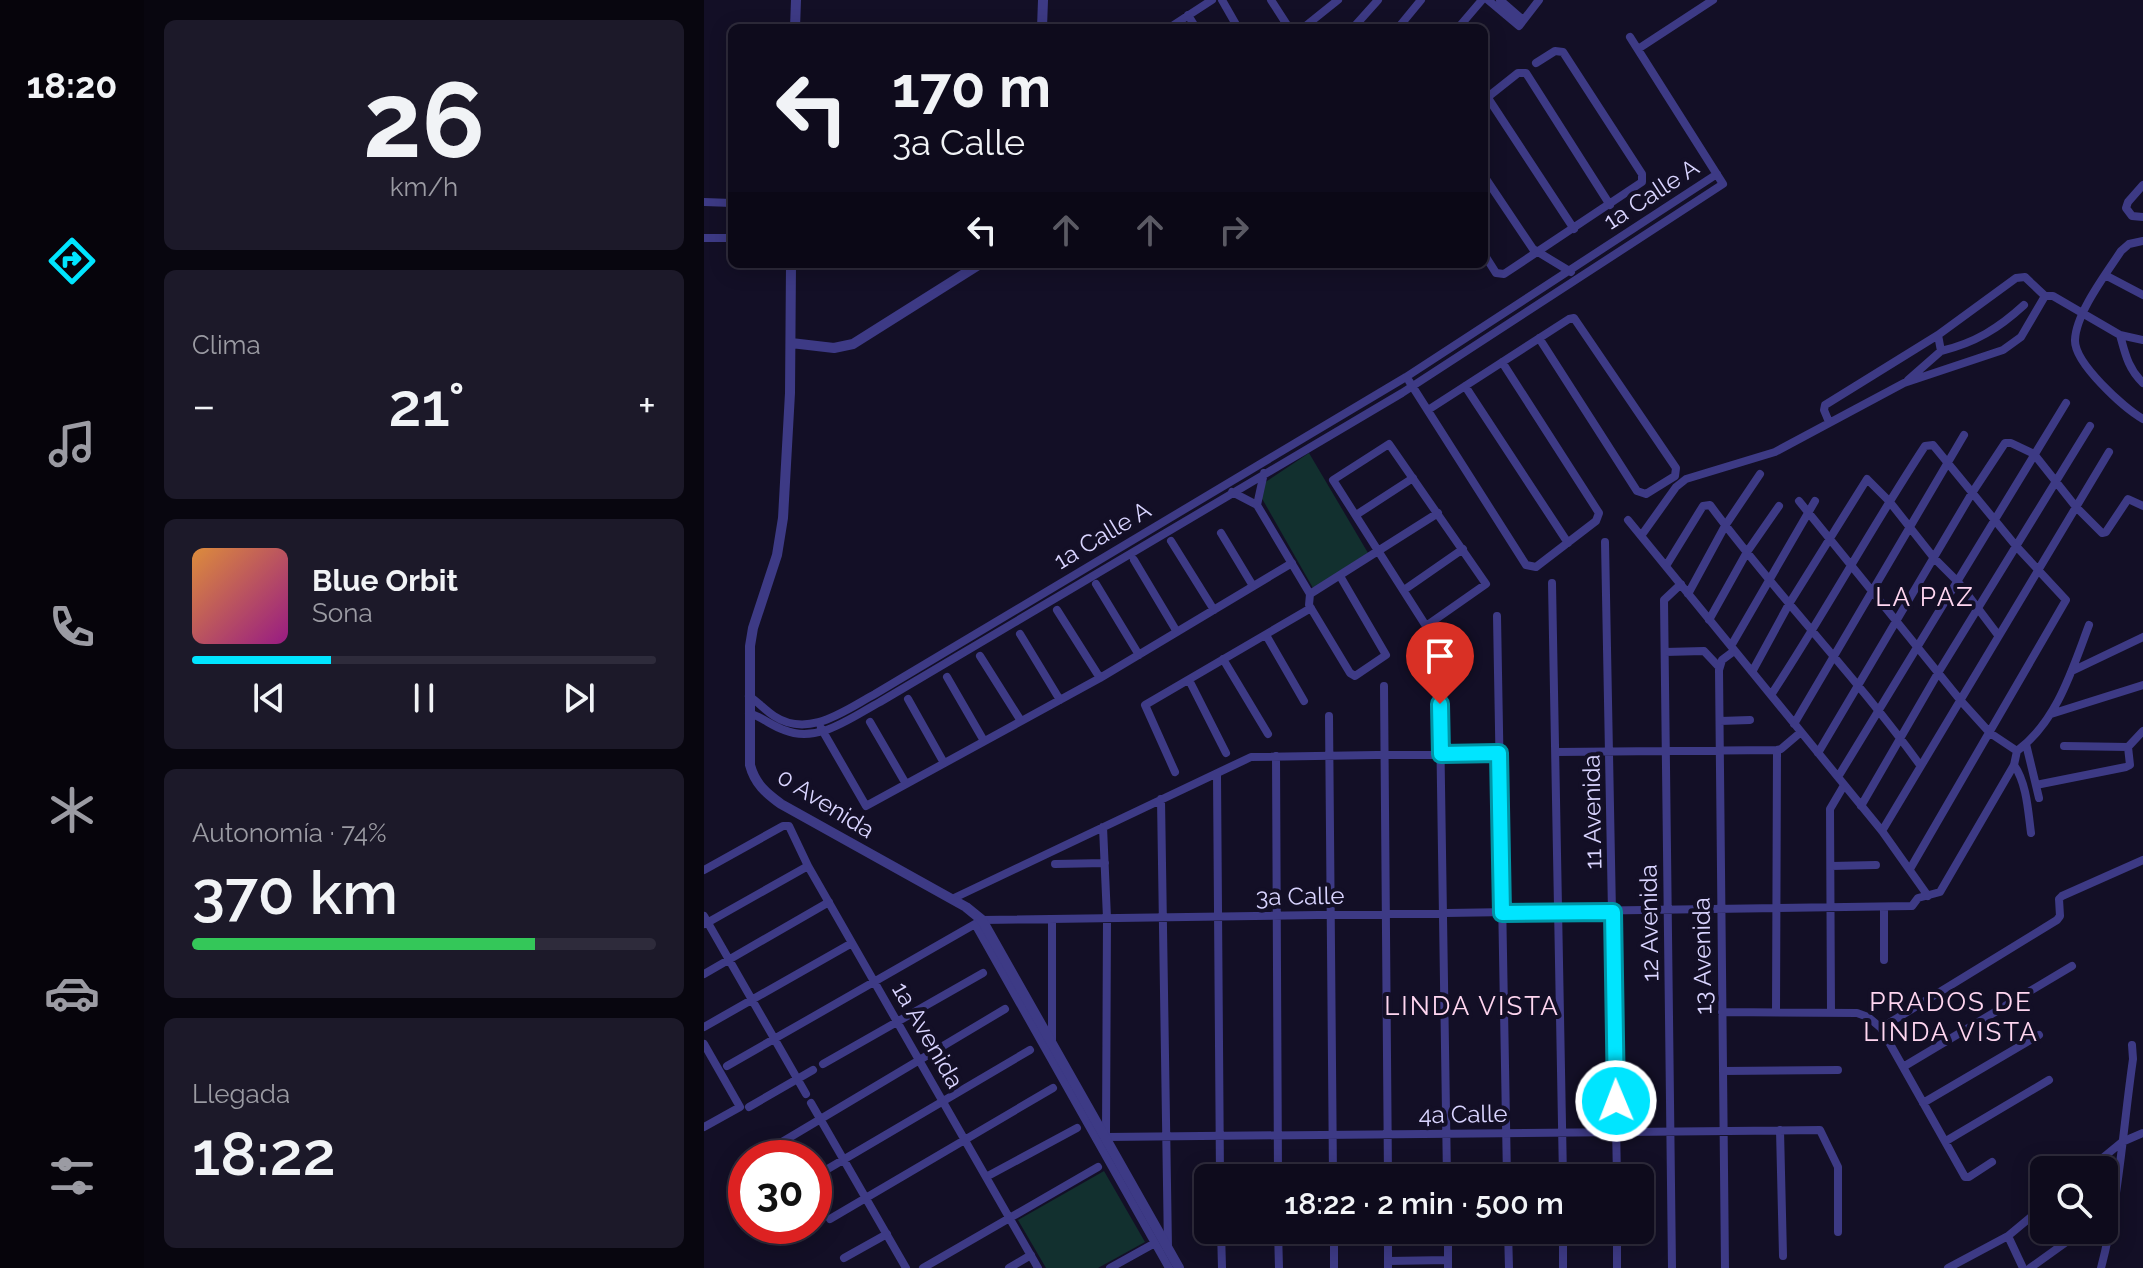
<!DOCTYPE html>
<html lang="es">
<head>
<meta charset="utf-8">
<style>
  :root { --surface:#0e0b1c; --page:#1c1929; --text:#f1f3f6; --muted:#9b9ba3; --line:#2e2b3b; --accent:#00e5ff }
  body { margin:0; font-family:Raleway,sans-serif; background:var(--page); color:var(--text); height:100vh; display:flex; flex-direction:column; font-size:30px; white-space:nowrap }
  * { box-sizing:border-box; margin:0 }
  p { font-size:26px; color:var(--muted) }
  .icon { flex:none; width:44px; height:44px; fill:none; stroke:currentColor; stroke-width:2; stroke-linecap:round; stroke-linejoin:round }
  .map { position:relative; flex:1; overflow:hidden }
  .sheet { display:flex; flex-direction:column; gap:20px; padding:20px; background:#08060f; width:560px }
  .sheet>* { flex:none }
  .top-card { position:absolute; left:24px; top:24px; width:760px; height:244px; border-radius:12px; box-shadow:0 4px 20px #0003,0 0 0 2px var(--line); background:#0e0b1c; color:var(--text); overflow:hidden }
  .fabs { position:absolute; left:1326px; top:1156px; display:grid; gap:16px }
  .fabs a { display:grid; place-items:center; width:88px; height:88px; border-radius:12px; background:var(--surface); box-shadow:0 4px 20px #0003,0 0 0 2px var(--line); font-size:40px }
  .speed { position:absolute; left:24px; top:1140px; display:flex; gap:16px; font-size:40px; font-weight:700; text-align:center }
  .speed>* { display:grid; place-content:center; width:104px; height:104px; border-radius:50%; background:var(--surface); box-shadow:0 4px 20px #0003,0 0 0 2px var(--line); line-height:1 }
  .speed .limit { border:12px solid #d22; background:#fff; color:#111 }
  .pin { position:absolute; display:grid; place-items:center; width:68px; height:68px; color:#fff; margin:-82px -34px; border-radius:50% 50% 50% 0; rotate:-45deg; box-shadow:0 0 8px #0007 }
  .pin .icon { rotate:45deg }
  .me { position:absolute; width:88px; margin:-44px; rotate:359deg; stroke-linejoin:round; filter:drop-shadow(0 0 6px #0008) }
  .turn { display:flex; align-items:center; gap:28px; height:168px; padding:0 32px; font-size:36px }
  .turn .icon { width:104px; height:104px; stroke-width:2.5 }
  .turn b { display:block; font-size:56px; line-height:68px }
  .lanes { display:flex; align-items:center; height:76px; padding:0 32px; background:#0003; justify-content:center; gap:40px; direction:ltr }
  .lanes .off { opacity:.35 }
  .big { font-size:60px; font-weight:600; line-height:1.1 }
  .sheet .tile { flex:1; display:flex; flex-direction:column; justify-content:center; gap:12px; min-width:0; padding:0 28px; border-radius:12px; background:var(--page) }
  .sheet .dial { align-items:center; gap:0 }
  .dial b { font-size:104px; line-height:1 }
  .song { display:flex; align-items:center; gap:24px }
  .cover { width:96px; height:96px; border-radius:12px; background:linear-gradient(135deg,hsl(30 70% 55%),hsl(310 70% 35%)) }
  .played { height:8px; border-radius:4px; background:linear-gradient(90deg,var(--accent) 30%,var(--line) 30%) }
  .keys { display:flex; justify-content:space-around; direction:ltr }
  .heat { display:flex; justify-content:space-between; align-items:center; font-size:44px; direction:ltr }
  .charge { height:12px; border-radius:6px; background:linear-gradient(90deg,#34c759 74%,var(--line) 0) }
  .trip { position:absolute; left:490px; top:1164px; width:460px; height:80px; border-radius:12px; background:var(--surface); box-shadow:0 4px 20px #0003,0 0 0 2px var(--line); font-weight:600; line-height:80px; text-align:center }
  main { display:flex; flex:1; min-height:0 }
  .tab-bar { display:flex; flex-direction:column; width:144px; justify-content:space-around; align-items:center; background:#06040b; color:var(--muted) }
  .tab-bar .icon { width:56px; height:56px }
  .tab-bar .on { color:var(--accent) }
  .tab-bar b { font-size:36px; color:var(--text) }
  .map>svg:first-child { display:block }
  .green { fill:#12302f }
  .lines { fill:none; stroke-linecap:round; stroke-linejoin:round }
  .minor { stroke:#3d3a85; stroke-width:8 }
  .tertiary { stroke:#3d3a85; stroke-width:10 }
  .route-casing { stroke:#0095a6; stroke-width:20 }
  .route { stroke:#00e5ff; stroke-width:14 }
  .labels { text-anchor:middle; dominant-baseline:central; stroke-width:8; stroke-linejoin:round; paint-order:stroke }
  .street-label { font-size:24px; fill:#d9d4ff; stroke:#130f26 }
  .neighbourhood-label { font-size:26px; letter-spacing:2px; fill:#ffd6f0; stroke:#130f26 }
</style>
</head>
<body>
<main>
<nav class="tab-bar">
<b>18:20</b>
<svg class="icon on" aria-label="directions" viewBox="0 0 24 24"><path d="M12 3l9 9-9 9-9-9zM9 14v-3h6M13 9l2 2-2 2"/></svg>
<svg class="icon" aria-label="music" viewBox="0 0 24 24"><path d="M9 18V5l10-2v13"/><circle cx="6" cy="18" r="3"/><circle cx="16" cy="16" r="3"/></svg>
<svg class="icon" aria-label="phone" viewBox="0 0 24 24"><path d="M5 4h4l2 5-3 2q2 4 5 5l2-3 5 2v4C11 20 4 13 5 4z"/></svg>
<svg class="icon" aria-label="climate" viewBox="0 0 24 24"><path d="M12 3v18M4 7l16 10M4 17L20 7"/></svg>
<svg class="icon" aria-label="car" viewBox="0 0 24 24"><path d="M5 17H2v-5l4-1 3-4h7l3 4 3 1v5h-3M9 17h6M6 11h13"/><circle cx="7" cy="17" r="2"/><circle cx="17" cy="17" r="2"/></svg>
<svg class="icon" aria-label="filters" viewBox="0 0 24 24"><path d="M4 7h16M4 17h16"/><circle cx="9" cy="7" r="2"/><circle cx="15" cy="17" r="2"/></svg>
</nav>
<section class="sheet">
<div class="tile dial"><b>26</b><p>km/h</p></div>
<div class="tile"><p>Clima</p>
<div class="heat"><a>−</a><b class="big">21°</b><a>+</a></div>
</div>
<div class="tile">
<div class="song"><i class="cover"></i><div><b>Blue Orbit</b><p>Sona</p></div></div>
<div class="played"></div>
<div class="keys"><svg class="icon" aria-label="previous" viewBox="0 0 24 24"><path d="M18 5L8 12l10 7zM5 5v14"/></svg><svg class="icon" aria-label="pause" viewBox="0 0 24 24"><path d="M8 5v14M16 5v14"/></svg><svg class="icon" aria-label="next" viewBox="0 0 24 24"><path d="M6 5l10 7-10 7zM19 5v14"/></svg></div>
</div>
<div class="tile"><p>Autonomía · 74%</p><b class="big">370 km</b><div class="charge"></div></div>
<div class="tile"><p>Llegada</p><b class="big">18:22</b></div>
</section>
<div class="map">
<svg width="1439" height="1268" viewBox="0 0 1439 1268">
  <rect width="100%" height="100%" fill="#130f26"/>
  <path class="green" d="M605,453L664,553L609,588L556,495L560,483Z
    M400,1171L441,1242L394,1268H342L314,1220Z"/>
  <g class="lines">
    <path class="minor" d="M518,0L534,28
      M567,0L585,28
      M784,0L815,26L835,0
      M796,0L819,20
      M484,15L492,28
      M465,28L508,0
      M599,28L634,0
      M649,28L674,0
      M694,28L717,0
      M754,28L778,0
      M934,49L1009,0
      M784,98L870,229
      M780,100L814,73H822L906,205
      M780,176L829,249L867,272
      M1439,185L1424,202L1422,208L1428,216L1439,217
      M0,202L28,203
      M0,238H28
      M1439,241L1425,244L1417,251C1402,274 1372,313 1371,340C1370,363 1420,408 1439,419
      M780,254L792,273L800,274L938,182V174L859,52L851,51L832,63
      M1401,275L1439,295
      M1416,335C1421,353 1424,369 1439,383
      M1237,351C1271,343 1295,328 1320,305
      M1204,380L1237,351L1234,335L1312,278L1321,277L1341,296
      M705,381L822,565L832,567L892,521L895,513L798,362
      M761,386L864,543
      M724,410L865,319L870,318L972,468L971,476L942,494L933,491L835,338
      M1125,422L1120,410L1121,405L1234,335
      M685,444L782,584L722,626L629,480Z
      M528,492L553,505L606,594L605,605L646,673L651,676L682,655L636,576
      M1095,501L1257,701L1286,733L1313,751
      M553,505L560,473
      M652,515L709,478
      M924,520L1178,831L1224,896
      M517,533L549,586
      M937,536L972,487L982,479L1071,452L1200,383L1299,350L1317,337L1341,296H1349L1416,335L1439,340
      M467,541L510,610
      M901,542L913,1178
      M430,560L473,632
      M962,566L999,506L1006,505C1072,594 1150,674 1216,765
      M848,583L859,1178
      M392,584L435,655
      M700,590L759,549
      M606,594L734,513
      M984,594L1021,526L1056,474
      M353,610L396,678
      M793,616L803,1178
      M1005,620L1043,552L1075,506
      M316,634L356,700
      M562,635L600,701
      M1027,646L1111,501
      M961,652L1000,651L1015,667
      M735,655L743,1178
      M276,656L317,721
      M519,659L564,734
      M1368,671L1439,637
      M1048,672L1085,604L1163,479L1185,501L1230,558L1254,582L1294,635
      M243,677L280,741
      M485,680L522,753
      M680,686L684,1178
      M1067,695C1121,613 1167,528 1221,446L1229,445L1312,546L1362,600L1206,869
      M45,696C54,702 61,710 70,716C105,739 141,710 171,694L702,377L1013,174
      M204,699L240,763
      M45,713C58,717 68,726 80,730C114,744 146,718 176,702L698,393L1019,184L926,37
      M1347,714L1439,685
      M625,716L629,1178
      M1016,721L1046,720
      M166,722L202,784
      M1090,724L1260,435
      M117,728L162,806L396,678L588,563
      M1322,744L1335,798
      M1360,746L1424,747
      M852,752L1073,750L1077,749L1097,732
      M1114,753L1268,493L1301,443H1307L1330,454L1372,507L1398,533L1402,532L1424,499L1439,506
      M572,756L574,1178
      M1310,765C1323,784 1324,811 1327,833
      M471,772L441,705L607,608
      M513,775L516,1178
      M1134,777L1362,403
      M1332,785L1422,767L1426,765L1424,747L1439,731
      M457,799L464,1248
      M1157,806L1234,673L1386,426
      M399,827L403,918L402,1137L1116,1130L1134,1167V1232
      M1178,831L1405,452
      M351,864L401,863
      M1127,866L1172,865
      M0,870L79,826H85L104,866L334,1268
      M248,899L547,757L795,753
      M1180,907V960
      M0,916L102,1094
      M348,919V1040
      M1,924L104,866
      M271,924L465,1268
      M0,974L125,902
      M1018,1012L1153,1013L1164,1017L1177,1028L1261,1177H1265L1288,1162
      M1072,1012L1073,750
      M1127,1012L1126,809L1139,787
      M0,1027L148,943
      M1177,1028L1353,920L1356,916L1355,899L1358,896L1439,860
      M0,1044L36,1107L0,1127
      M119,1064L279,973
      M23,1066L278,920L1208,906L1214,898L1236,892L1310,765L1313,751C1353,721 1368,670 1385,625
      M1199,1067L1368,966
      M1019,1071L1134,1070
      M107,1103L202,1268
      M1219,1103L1335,1035
      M45,1107L109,1070
      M1076,1130L1079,1256
      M1242,1141L1345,1080
      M73,1145L301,1009
      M1384,1170L1418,1142L1439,1133
      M110,1177L326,1050
      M282,1177L373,1128
      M126,1219L349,1088
      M517,1230L518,1268
      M574,1230L575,1268
      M630,1230V1268
      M684,1230V1268
      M804,1230L805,1268
      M859,1230V1268
      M913,1230V1268
      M1304,1236L1319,1268
      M140,1258L183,1234
      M684,1261L744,1260
      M219,1268L394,1167
      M305,1268L327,1255
      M406,1268L451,1243
      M744,1268V1230
      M968,1268L960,600L977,584
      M1021,1268L1015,670L1018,660L1030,651
      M1244,1268L1304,1236L1340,1206
      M1326,1268L1379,1230
      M1397,1268C1415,1200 1419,1128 1429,1059L1428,1045"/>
    <path class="tertiary" d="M91,28L92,0
      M338,28L339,0
      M87,264L86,393L79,518L73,555L49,628L46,646V765C51,784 62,793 77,804L262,907L278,920L475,1268
      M87,343L130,348L149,344L276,264"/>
  </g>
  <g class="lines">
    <g class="route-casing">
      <path id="route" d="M736,704L737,754L795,753L798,913L909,912L912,1101"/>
    </g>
    <use href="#route" class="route"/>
  </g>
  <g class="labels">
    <g class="street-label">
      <text transform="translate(947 194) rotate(-33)">1a Calle A</text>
      <text transform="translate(398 535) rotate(-31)">1a Calle A</text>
      <text transform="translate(122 803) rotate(32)">0 Avenida</text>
      <text transform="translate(888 812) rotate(-91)">11 Avenida</text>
      <text transform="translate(596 896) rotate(-1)">3a Calle</text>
      <text transform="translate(945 923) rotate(-91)">12 Avenida</text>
      <text transform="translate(998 956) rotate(-91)">13 Avenida</text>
      <text transform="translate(224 1035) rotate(60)">1a Avenida</text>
      <text transform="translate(759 1114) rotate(-1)">4a Calle</text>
    </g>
    <g class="neighbourhood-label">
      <text x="1221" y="597">LA PAZ</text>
      <text x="1247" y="1002">PRADOS DE<tspan x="1247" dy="30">LINDA VISTA</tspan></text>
      <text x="768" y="1006">LINDA VISTA</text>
    </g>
  </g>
</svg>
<div class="fabs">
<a><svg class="icon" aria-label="search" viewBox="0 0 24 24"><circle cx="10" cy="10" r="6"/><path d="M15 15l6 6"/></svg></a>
</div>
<div class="speed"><div class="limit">30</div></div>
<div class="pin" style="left:736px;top:704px;background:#d93025"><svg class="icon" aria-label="arrive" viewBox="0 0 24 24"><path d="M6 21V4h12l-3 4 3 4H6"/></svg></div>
<svg class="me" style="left:912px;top:1101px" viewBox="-20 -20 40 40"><circle r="17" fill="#00e5ff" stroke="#fff" stroke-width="3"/><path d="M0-11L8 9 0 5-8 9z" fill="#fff"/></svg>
<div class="trip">18:22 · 2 min · 500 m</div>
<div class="top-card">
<div class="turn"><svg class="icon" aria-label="left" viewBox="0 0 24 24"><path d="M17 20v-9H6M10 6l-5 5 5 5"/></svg><div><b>170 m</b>3a Calle</div></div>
<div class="lanes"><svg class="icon" aria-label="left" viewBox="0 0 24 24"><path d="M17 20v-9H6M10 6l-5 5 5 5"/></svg><svg class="icon off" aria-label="ahead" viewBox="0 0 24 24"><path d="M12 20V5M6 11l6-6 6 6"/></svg><svg class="icon off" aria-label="ahead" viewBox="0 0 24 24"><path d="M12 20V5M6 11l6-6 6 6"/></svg><svg class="icon off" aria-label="right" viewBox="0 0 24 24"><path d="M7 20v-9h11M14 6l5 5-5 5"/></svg></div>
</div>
</div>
</main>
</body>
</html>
